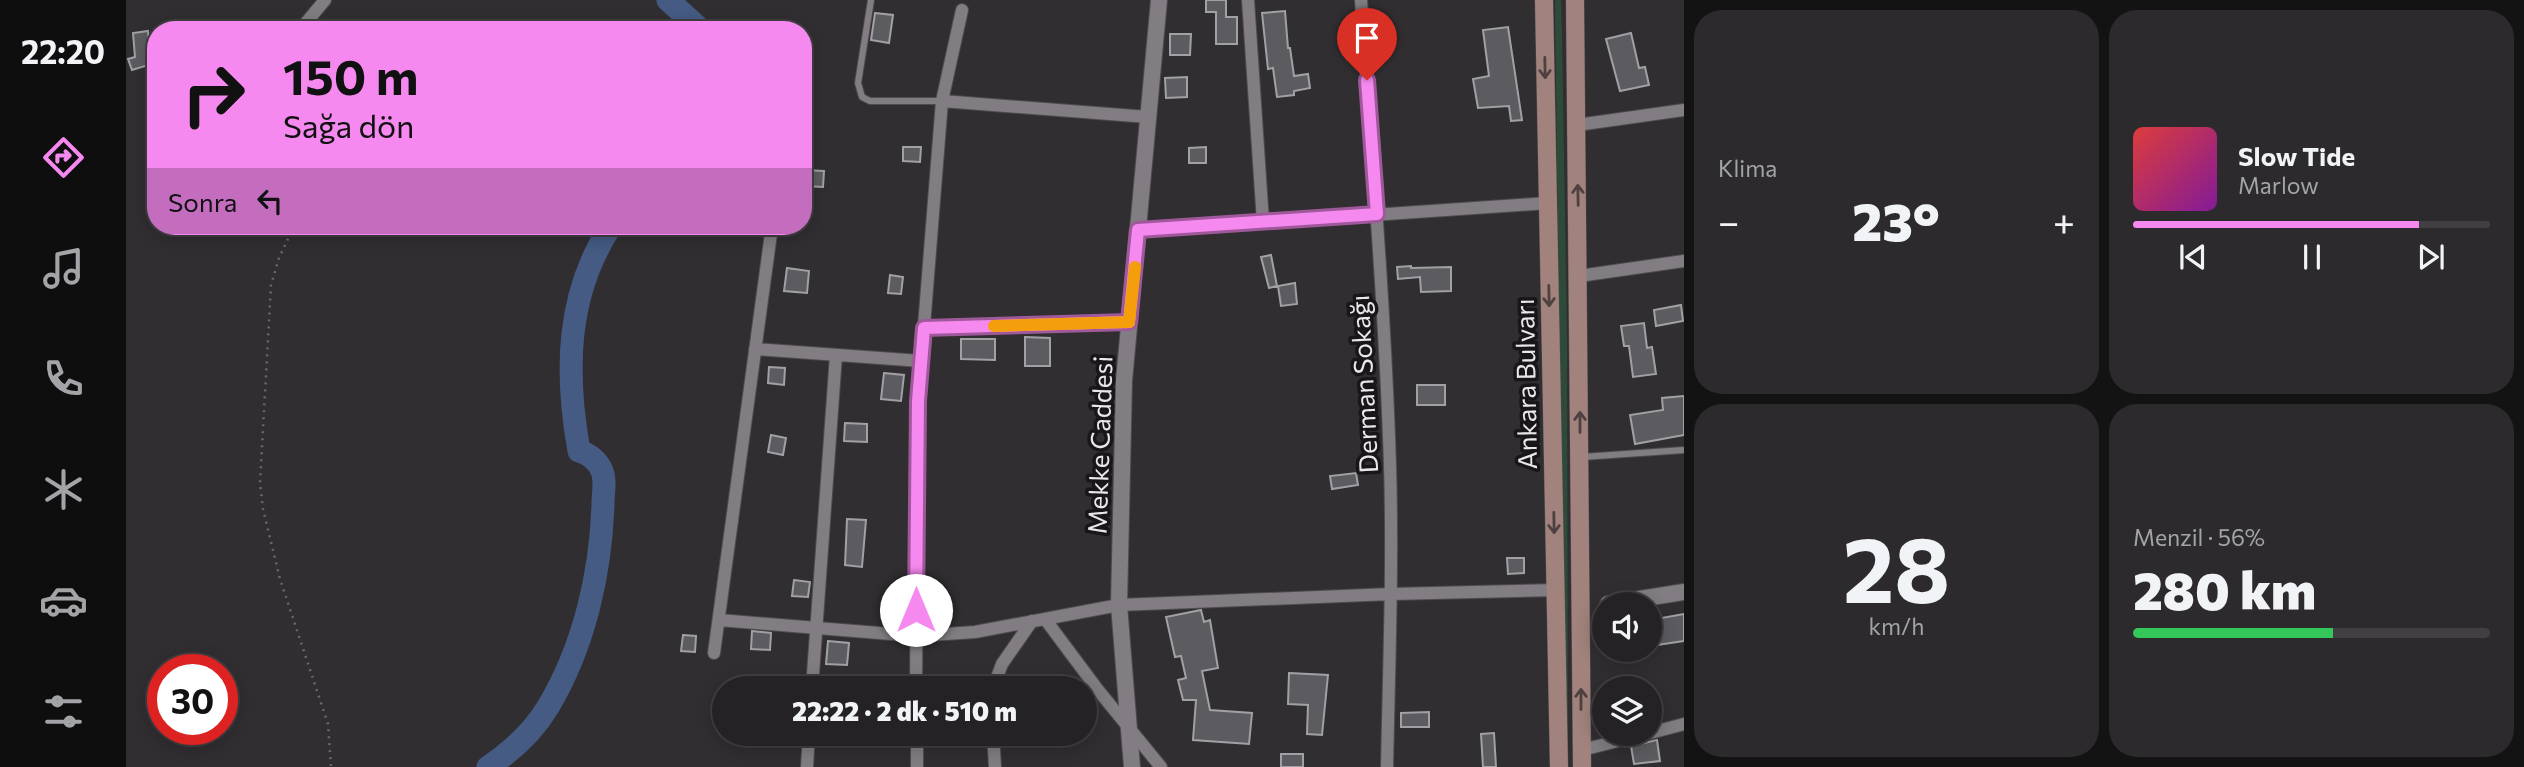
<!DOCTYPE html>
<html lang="tr">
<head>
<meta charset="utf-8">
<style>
  :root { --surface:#252225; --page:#2d2a2d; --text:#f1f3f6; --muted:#a3a4a7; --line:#423f42; --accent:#f589ef }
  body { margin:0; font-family:Commissioner,sans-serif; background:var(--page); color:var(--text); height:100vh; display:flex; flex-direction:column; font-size:26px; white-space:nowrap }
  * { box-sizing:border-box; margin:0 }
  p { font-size:23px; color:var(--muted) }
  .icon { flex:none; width:38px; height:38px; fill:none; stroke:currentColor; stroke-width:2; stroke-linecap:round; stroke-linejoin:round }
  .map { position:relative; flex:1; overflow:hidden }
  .details { display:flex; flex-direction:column; gap:10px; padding:10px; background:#141314; width:840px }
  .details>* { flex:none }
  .hud { position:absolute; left:21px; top:21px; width:665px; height:214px; border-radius:28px; box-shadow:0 4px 18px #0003,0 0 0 2px var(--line); background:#f589ef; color:#111; overflow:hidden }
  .fabs { position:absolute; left:1466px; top:592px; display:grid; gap:14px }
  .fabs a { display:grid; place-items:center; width:70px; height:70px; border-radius:50%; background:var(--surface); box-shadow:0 4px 18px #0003,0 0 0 2px var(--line); font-size:35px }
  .speed { position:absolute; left:21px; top:654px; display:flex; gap:14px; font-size:35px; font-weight:700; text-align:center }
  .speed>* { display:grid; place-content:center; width:91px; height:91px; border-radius:50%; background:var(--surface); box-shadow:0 4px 18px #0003,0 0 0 2px var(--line); line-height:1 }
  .speed .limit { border:10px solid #d22; background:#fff; color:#111 }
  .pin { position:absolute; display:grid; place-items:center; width:60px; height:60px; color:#fff; margin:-72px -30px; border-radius:50% 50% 50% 0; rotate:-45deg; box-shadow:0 0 7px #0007 }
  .pin .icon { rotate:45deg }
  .me { position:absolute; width:77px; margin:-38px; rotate:0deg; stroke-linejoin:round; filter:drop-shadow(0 0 5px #0008) }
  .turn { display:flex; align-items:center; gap:24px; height:147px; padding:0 21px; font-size:32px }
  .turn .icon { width:91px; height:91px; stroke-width:2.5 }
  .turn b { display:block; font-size:49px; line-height:60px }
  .then { display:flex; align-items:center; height:66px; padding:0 21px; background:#0003; gap:14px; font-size:26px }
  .big { font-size:52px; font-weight:800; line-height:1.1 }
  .details .card { flex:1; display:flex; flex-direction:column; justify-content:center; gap:10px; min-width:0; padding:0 24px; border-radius:28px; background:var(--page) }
  .details .dial { align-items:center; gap:0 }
  .dial b { font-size:91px; line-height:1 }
  .song { display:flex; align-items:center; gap:21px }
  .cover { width:84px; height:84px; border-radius:10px; background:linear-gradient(135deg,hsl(0 70% 55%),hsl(290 70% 35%)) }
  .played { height:7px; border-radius:4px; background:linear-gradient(90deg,var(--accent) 80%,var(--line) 80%) }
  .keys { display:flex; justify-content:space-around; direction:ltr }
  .heat { display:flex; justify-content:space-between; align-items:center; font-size:38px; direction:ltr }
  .charge { height:10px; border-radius:5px; background:linear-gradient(90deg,#34c759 56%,var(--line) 0) }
  .details .tiles { flex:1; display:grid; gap:10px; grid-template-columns:repeat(2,1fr) }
  .trip { position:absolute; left:586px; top:676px; width:385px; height:70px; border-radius:35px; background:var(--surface); box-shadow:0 4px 18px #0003,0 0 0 2px var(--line); font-weight:800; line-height:70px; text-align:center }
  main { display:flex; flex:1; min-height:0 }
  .tabs { display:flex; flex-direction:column; width:126px; justify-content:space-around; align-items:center; background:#0f0e0f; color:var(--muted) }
  .tabs .icon { width:49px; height:49px }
  .tabs .selected { color:var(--accent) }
  .tabs b { font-size:32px; color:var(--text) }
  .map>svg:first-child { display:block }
  .green { fill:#2e4b3a }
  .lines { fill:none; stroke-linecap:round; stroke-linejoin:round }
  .river { stroke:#465b83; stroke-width:23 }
  .building { fill:#5b5b60; stroke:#a0a0a5; stroke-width:2 }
  .service-casing { stroke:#4f4c4f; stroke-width:8 }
  .minor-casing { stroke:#4f4c4f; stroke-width:14 }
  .tertiary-casing { stroke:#4f4c4f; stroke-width:18 }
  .secondary-casing { stroke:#4f4c4f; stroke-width:19 }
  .path { stroke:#6a686a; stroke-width:2.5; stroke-dasharray:2 5; stroke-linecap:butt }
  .service { stroke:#817d82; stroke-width:6 }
  .minor { stroke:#817d82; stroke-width:12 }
  .tertiary { stroke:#817d82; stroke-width:16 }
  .secondary { stroke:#a1827d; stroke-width:18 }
  .oneway { stroke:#4f4140 }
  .route-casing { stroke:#9f599b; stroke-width:18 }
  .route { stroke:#f589ef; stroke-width:12 }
  .slow { stroke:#f59e0b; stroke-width:12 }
  .labels { text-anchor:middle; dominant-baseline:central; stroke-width:7; stroke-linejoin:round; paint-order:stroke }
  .street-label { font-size:26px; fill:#e9e7e9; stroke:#181618 }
</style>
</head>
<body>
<main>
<nav class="tabs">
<b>22:20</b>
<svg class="icon selected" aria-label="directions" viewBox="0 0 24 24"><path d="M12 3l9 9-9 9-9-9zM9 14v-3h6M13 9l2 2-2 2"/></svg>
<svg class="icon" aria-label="music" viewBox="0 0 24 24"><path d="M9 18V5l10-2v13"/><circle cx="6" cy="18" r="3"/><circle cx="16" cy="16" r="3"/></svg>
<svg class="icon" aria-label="phone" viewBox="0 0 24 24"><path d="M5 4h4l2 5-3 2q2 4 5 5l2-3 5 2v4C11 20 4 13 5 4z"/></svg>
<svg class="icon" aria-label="climate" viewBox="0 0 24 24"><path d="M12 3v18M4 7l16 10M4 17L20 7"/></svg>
<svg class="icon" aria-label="car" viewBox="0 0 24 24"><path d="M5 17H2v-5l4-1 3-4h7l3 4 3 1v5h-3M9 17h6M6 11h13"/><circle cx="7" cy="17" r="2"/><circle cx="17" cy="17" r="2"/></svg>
<svg class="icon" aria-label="filters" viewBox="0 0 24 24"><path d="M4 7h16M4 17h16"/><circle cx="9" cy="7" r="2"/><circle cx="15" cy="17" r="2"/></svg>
</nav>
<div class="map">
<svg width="1558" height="767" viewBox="0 0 1558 767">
  <rect width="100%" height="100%" fill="#312e31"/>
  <path class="green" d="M1429,0H1435L1436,34L1441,340L1442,767L1437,639Z"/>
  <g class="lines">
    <path class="river" d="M542,0L575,30
      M362,767C386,751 407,732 422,707C458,647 475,573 477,503C477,492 480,481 476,471C472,461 463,454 453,451C439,372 440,294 485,226"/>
  </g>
  <path class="building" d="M1080,0H1100V17H1111V44H1090V12H1080Z
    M1159,11L1162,48H1164L1168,76L1182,74L1184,88L1168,91V95L1151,97L1147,68L1142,69L1136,13Z
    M749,13L767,15L763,43L745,40Z
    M1382,27L1396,120L1385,121L1383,106L1352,108L1347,79L1363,76L1357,30Z
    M22,31L24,53L29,63L6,70L2,59L9,57L7,33Z
    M1505,33L1513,68L1519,67L1523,85L1494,91L1480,39Z
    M1044,34H1065L1064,55H1044Z
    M1061,77V97L1040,98L1039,78Z
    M777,147H795L794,162L777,161Z
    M1080,147V163H1063V148Z
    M677,170L698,171L697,187L677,186Z
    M1145,255L1151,286L1143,288L1135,257Z
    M1285,266V268L1325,267V291L1295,292L1294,277L1272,279L1271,267Z
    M661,268L683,271L681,293L658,291Z
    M764,275L777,277L775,294L762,293Z
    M1169,283L1171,304L1155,306L1152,286Z
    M1555,305L1557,321L1530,326L1528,310Z
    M1518,323L1521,348L1526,347L1530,374L1507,377L1503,346H1498L1495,326Z
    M899,337L924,338V366H899Z
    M835,339H869V360L835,359Z
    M643,367L659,368L658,385L642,383Z
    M758,373L778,375L775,401L755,399Z
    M1291,385H1319V405H1291Z
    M1558,396V435L1509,444L1504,415L1537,410L1536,398Z
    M719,423L741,424V442L718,441Z
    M645,435L660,438L657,455L642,452Z
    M1230,473L1232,485L1206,489L1204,476Z
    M721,519L740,520L736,567L719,565Z
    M1381,558H1398V573L1382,574Z
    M668,580L684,582L682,597L666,596Z
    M1075,610L1078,622L1084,620L1092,668L1076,671L1084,710L1126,713L1123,744L1067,740L1070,700H1057L1052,680L1060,678L1055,656L1049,657L1040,617Z
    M1558,614V641L1524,646V620Z
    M626,631L645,633L644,650L625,649Z
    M557,635L570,636L569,652L555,651Z
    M702,641L723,643L721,665L700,664Z
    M1163,673L1202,675L1196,735L1181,734L1182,705L1162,704Z
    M1303,712V727H1275V713Z
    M1368,733L1370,767H1357L1355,734Z
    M1531,740L1534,761L1508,764L1505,746Z
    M1155,754H1177V767H1155Z"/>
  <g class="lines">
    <g class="service-casing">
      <path id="service" d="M745,0L732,83L736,97L744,101H816
        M1456,457L1558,450"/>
    </g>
    <g class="minor-casing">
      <path id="minor" d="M1122,0L1137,222
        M1235,0C1246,155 1259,310 1264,465C1267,566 1263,666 1261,767
        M174,30L199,0
        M816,101L1022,117
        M1451,125L1558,110
        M1012,231L1422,203
        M1453,276L1558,261
        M798,329L1003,322
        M629,349L795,361
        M919,619L972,690L1035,767
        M593,620L790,636L849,632L993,605L1265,594L1429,590
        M588,653L646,226
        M686,688L710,355
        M790,688L792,401L816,101L836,10
        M867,688L876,664L906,621
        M791,733V767
        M867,733L869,767
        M1524,733L1558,724
        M1456,750L1523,733
        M681,767L683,733"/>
    </g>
    <g class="tertiary-casing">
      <path id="tertiary" d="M1482,604L1558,592
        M1006,767L993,605L998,381L1033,0"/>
    </g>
    <g class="secondary-casing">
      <path id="secondary" d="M1418,0L1433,767
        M1449,0L1456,767"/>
    </g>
    <path class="path" d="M168,226L153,258L145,285L134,483L137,509L154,579L202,724L205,767"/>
    <use href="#service" class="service"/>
    <use href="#minor" class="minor"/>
    <use href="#tertiary" class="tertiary"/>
    <use href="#secondary" class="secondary"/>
  </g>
  <defs><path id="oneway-shaft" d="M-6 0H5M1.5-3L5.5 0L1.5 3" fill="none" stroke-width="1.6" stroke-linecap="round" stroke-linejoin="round" transform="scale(1.75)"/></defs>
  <g class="oneway">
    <use href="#oneway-shaft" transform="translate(1419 68) rotate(89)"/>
    <use href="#oneway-shaft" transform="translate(1452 195) rotate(-91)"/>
    <use href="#oneway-shaft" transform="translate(1423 296) rotate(89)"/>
    <use href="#oneway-shaft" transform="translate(1454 422) rotate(-90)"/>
    <use href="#oneway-shaft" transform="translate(1428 523) rotate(89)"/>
    <use href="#oneway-shaft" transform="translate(1455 699) rotate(-90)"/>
  </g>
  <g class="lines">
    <g class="route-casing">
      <path id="route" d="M790,610L792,401L798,328L1003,322L1012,230L1251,214L1241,80"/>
    </g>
    <use href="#route" class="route"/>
    <path class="slow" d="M868,326L1003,322L1009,267"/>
  </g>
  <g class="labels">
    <g class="street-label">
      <text transform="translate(1237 384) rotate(-93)">Derman Sokağı</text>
      <text transform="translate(1399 384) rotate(-91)">Ankara Bulvarı</text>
      <text transform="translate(973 445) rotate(-88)">Mekke Caddesi</text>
    </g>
  </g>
</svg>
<div class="fabs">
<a><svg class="icon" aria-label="sound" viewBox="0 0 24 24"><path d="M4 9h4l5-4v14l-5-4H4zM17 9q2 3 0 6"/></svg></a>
<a><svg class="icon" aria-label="layers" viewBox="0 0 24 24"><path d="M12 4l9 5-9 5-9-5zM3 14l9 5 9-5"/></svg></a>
</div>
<div class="speed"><div class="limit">30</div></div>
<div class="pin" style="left:1241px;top:80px;background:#d93025"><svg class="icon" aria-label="arrive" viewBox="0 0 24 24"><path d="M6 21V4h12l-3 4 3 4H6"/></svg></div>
<svg class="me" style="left:790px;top:610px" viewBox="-20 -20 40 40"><circle r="19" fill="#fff"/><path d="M0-13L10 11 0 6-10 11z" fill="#f589ef"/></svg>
<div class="trip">22:22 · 2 dk · 510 m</div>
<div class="hud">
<div class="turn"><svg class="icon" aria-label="right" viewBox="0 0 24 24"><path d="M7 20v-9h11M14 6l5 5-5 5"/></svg><div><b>150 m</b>Sağa dön</div></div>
<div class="then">Sonra<svg class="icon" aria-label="left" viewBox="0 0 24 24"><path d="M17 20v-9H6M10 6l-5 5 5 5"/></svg></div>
</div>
</div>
<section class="details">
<div class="tiles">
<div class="card"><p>Klima</p>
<div class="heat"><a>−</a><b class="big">23°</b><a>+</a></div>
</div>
<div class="card">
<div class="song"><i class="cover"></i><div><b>Slow Tide</b><p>Marlow</p></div></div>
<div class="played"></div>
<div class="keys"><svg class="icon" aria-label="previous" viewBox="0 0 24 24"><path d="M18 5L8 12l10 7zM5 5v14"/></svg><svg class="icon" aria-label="pause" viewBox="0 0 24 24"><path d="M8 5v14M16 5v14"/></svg><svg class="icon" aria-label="next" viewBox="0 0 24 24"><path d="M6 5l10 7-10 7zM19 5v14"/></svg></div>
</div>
<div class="card dial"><b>28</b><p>km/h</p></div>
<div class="card"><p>Menzil · 56%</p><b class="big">280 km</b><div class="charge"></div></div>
</div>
</section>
</main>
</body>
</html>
